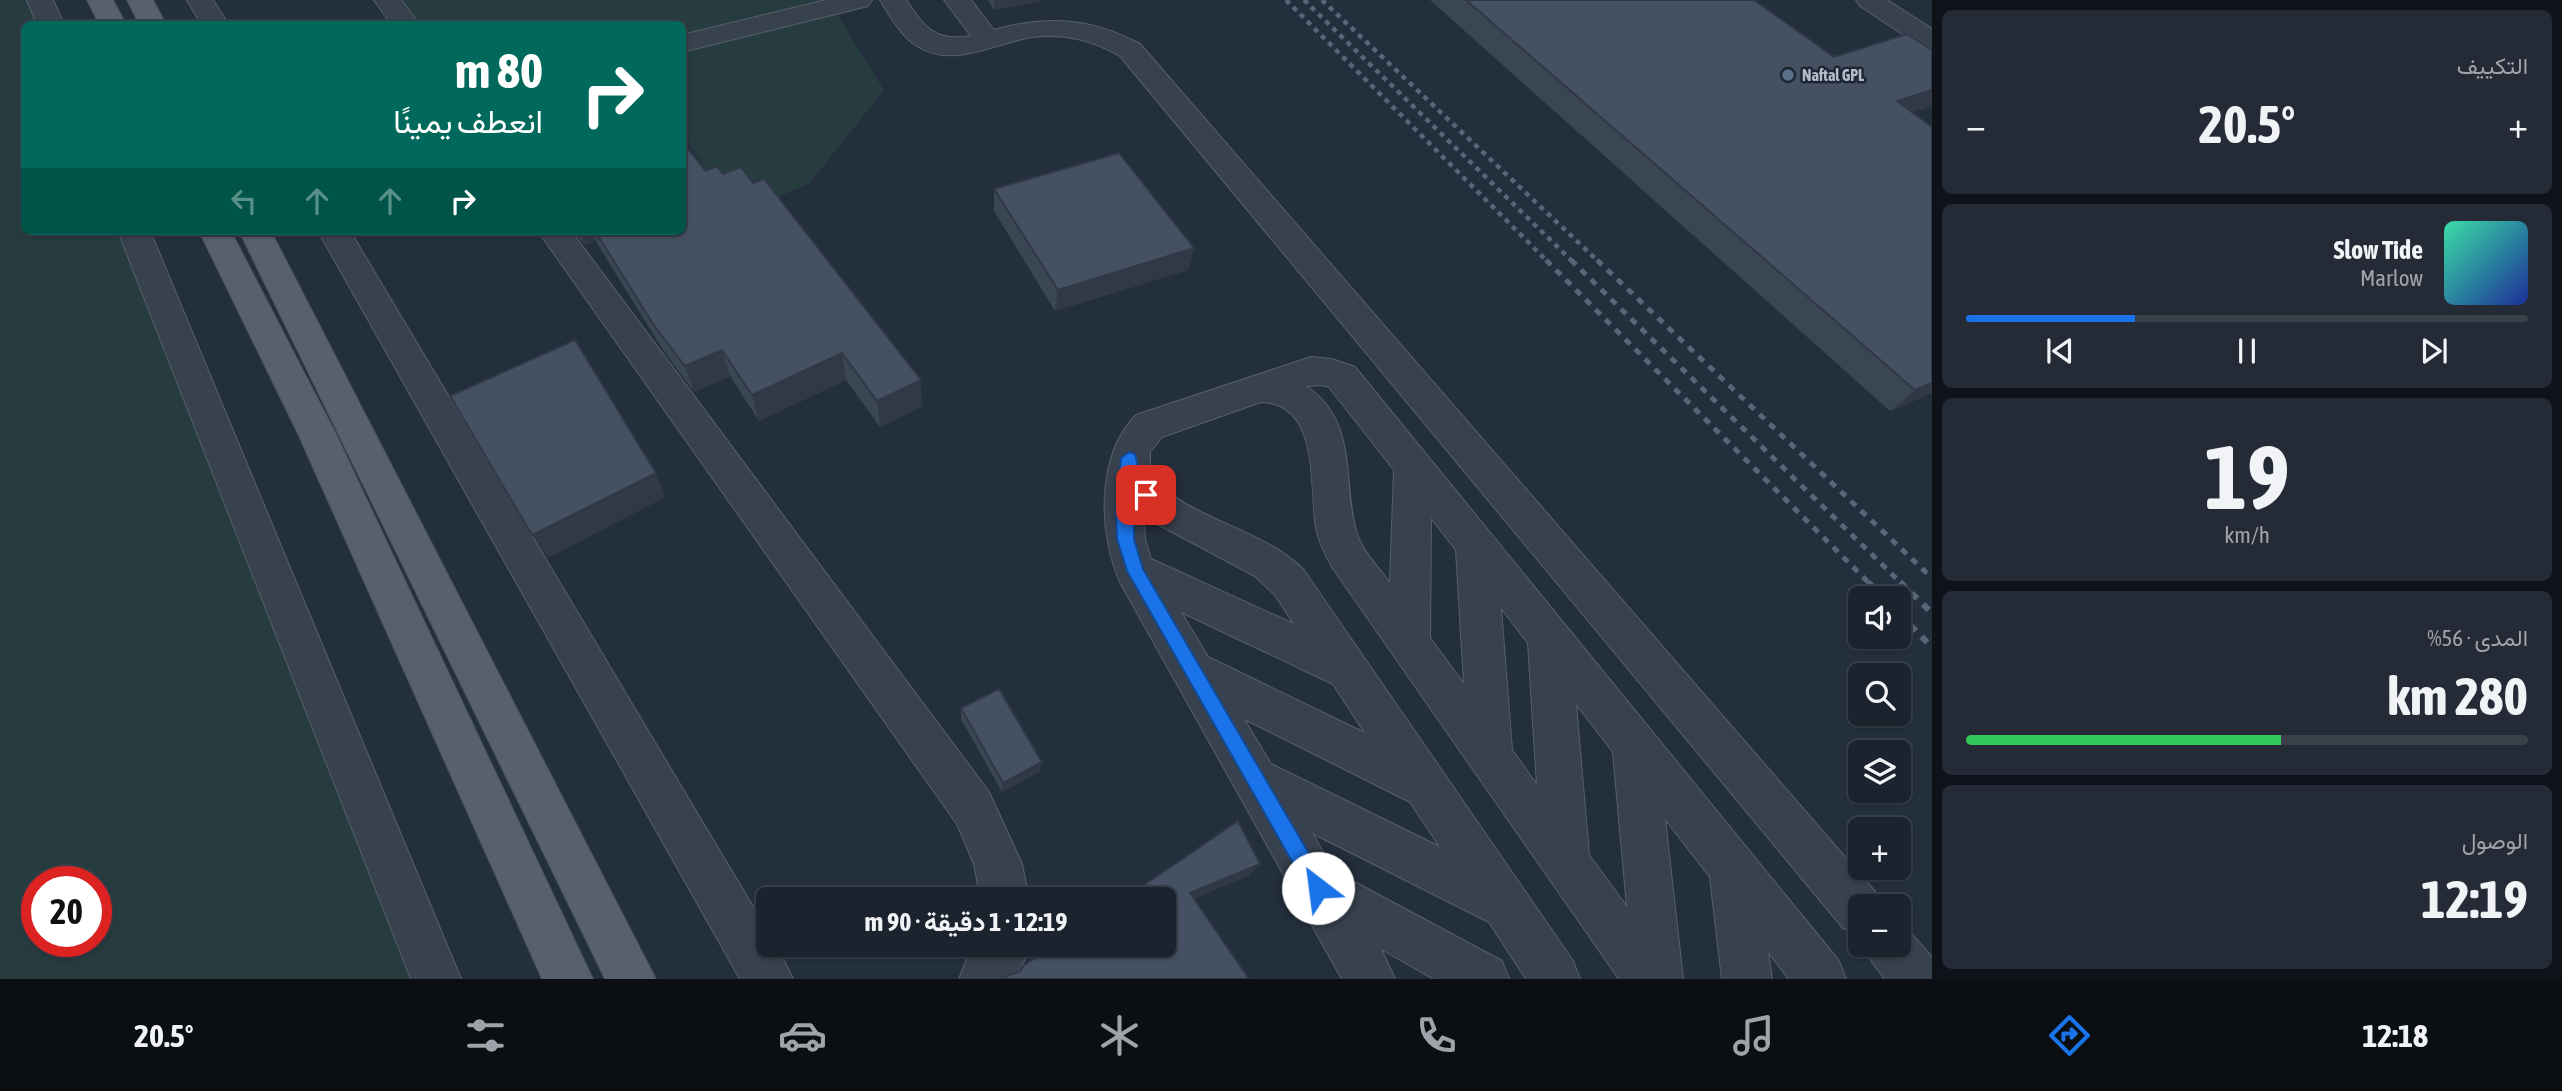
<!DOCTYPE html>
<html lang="ar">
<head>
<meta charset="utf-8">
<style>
  :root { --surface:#1b232e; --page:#242b36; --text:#f1f3f6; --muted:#a0a4aa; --line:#39404a; --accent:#1a73e8 }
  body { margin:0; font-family:"Asap Condensed",Vazirmatn,sans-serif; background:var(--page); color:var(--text); direction:rtl; height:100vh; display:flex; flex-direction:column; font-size:26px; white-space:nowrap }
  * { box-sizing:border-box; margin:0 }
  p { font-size:23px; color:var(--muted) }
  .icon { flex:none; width:38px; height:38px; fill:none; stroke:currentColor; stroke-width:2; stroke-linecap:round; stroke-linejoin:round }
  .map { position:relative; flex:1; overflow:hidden; direction:ltr }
  .side { display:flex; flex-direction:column; gap:10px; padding:10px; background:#0f1319; width:630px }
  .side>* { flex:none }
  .top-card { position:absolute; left:21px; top:21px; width:665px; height:214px; border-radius:10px; box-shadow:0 2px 5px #0004,0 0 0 2px var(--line); direction:rtl; background:#00695c; color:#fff; overflow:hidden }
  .fabs { position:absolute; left:1848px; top:586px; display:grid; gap:14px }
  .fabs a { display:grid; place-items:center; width:63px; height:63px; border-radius:10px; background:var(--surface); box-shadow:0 2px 5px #0004,0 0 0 2px var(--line); font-size:35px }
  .speed { position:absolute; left:21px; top:866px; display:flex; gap:14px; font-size:35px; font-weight:700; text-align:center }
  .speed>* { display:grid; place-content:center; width:91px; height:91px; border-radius:50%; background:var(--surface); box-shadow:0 2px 5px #0004,0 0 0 2px var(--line); line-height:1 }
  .speed .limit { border:10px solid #d22; background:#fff; color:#111 }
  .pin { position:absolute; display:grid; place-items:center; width:60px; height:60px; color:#fff; margin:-30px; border-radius:14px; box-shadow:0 4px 10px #0006 }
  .me { position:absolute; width:77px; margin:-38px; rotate:330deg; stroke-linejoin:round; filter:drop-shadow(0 0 5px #0008) }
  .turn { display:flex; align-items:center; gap:24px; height:147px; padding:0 28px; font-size:32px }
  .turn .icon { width:91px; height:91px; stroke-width:2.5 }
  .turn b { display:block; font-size:49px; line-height:60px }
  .lanes { display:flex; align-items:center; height:66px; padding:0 28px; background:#0003; justify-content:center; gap:35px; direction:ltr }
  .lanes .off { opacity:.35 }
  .big { font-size:52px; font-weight:700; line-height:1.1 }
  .side .tile { flex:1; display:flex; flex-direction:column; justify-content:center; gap:10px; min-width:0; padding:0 24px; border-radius:10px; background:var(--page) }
  .side .dial { align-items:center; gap:0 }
  .dial b { font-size:91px; line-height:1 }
  .song { display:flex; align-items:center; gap:21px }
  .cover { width:84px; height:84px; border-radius:10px; background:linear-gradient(135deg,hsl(160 70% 55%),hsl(230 70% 35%)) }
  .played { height:7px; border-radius:4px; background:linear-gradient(90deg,var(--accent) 30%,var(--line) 30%) }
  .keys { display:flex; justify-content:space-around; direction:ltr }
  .heat { display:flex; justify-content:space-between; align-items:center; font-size:38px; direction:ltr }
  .charge { height:10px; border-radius:5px; background:linear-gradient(90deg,#34c759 56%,var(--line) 0) }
  .trip { position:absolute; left:756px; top:887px; width:420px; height:70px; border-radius:10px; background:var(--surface); box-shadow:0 2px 5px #0004,0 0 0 2px var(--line); font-weight:700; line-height:70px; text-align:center; direction:rtl }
  .menu { display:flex; height:112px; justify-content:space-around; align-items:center; background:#0b0e12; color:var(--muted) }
  .menu .icon { width:49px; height:49px }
  .menu .on { color:var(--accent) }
  .menu b { font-size:32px; color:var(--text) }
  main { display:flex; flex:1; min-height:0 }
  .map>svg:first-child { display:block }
  .green { fill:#263c3f; fill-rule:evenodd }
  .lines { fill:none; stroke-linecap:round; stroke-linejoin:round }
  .minor-casing { stroke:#565f6c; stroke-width:2 }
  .major-casing { stroke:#414a57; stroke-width:2 }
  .minor { fill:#38414e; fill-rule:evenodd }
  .major { fill:#56606e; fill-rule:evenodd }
  .rail-far2 { stroke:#5a6575; stroke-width:4.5; stroke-dasharray:5 5; stroke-linecap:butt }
  .rail-far1 { stroke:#5a6575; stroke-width:5; stroke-dasharray:7 7; stroke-linecap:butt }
  .rail { stroke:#5a6575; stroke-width:6; stroke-dasharray:8 8; stroke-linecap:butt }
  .wall { fill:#3b4654 }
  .shaded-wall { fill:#303945 }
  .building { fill:#455162; stroke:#303945; stroke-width:2 }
  .route { fill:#1a73e8; stroke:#114b97; stroke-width:2 }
  .service-dot { fill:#5c6f8a; stroke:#1d2633; stroke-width:2.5 }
  .labels { text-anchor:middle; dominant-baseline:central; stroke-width:5; stroke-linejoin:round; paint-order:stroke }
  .far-poi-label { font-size:16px; font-weight:bold; fill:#b4bcc9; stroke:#1d2633; text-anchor:start }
</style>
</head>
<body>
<main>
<section class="side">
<div class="tile"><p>التكييف</p>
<div class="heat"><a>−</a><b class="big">20.5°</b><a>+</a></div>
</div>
<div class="tile">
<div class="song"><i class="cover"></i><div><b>Slow Tide</b><p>Marlow</p></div></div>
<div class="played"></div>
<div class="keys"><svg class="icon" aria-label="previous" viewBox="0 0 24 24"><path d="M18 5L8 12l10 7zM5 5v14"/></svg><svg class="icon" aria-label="pause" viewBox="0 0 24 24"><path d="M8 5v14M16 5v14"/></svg><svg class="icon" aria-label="next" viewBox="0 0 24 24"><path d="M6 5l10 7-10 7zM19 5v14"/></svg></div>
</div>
<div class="tile dial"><b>19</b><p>km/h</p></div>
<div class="tile"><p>المدى · 56%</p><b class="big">280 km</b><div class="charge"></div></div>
<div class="tile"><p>الوصول</p><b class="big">12:19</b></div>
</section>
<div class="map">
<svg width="1932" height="979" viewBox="0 0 1932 979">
  <rect width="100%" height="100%" fill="#242f3e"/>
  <path class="green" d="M0,0H29L38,24H24V231H119L410,979H0ZM37,882H96V942H37Z
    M401,0H828L884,90L809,184L755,206L729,202L683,135L682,24H419Z"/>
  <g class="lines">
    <g class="minor-casing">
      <path id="minor" d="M27,0H53L64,24H37Z
        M187,0H213L228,24H201Z
        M374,0H401L419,24H391Z
        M826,0H872L868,6L682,52V35Z
        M880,0H906C925,28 935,42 971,36L944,0H971L994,30C1047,15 1092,18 1140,44L1877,894L1882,906H1860V935L1843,928L1120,56C1092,40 1065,33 1032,37C995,43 953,69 917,46C900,35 890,16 880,0Z
        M1856,0H1887L1932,29V49L1922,47L1860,6Z
        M118,231H150L461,979H411Z
        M318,231H350L768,932V945H776L793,979H740Z
        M538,231H571L989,792L1022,864L1029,900H981L974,864L957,824Z
        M1311,357L1332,359L1355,367L1839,961L1846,979H1789L1768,952L1772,979H1722L1710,877L1665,819L1683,979H1619L1332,567C1326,555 1318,541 1316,527C1309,486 1321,404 1261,402L1162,437L1150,452V475C1188,520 1260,527 1303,569L1573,961L1580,979H1526L1489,922L1312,833L1334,871L1502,961L1509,979H1434L1381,949L1395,979H1342L1121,584C1098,535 1096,456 1136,415ZM1322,385L1329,387L1394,470L1390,583C1379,568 1363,552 1357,534C1341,484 1360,422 1306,386ZM1144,517L1255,576L1275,595L1294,624L1151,559L1145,539ZM1431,518L1456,550L1464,684L1430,638ZM1501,608L1528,643L1537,785L1512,750ZM1181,612L1333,684L1365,733L1208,657ZM1576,704L1613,752L1627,907L1589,855ZM1244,719L1410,802L1440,847L1271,764Z
        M1899,924L1906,928L1932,957V979H1885L1872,962L1864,945H1899Z
        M978,945H1028L1026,957L1015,979H959L966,961Z"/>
    </g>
    <g class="major-casing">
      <path id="major" d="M87,0H113L126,24H99Z
        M127,0H153L166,24H139Z
        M199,231H231L336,434L593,979H542L298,434Z
        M239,231H271L656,979H605Z"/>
    </g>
    <use href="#minor" class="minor"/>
    <use href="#major" class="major"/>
    <path class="rail-far2" d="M1286,0L1548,262
      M1304,0L1573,262
      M1322,0L1599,262"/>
    <path class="rail-far1" d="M1546,260L1870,584
      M1571,260L1902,584
      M1597,260L1932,578"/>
    <path class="rail" d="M1868,582L1884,598
      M1900,582L1932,613
      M1899,614L1932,647"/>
  </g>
  <path class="wall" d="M988,0H1045L994,10Z
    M1430,0H1754L1834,57L1932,50V106L1912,112L1932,127V393L1890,411Z
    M706,171L922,406L880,427L846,380L759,421L730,376L694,392L663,350L595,240L585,245L573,231H682Z
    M994,189L1194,248L1188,270L1055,311L994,211Z
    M961,708L1040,771L1002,792L961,719Z"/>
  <path class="shaded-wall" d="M994,0H1045L994,10Z
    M1932,90V106L1877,124L1897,101Z
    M579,231H591L595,240L585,245Z
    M1194,248L1188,270L1055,311L1058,290Z
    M722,350L730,376L694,392L685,366Z
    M842,353L846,380L759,421L752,395Z
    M921,380L922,406L880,427L877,401Z
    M1932,383V393L1890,411L1915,390Z
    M656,473L666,497L548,558L532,535Z
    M1042,762L1040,771L1002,792L1003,783Z
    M1260,864L1249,876L1181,904L1190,893Z"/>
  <path class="building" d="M1466,0H1754L1834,57L1907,34L1932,50V90L1897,101L1932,127V383L1915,390Z
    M682,142L706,171L717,166L723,174L741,167L753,183L764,179L921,380L877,401L842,353L752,395L722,350L685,366L653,324L595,231H682Z
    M1119,153L1194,248L1058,290L994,189Z
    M575,340L656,473L532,535L450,396Z
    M999,689L1042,762L1003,783L961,708Z
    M1238,821L1260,864L1190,893L1249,979H1003L1011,974L1020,972L1023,966L1054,945H1164V900H1122Z"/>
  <path class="route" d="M1129,452L1135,454L1142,481L1154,495L1152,499L1146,501L1134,493V539L1143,569L1325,881L1328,888L1325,895L1318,898L1311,895L1127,571L1117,539L1116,512L1121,458Z"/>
  <circle class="service-dot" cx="1788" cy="75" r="7"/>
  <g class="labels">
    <g class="far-poi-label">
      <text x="1802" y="75">Naftal GPL</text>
    </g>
  </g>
</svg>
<div class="fabs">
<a><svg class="icon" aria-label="sound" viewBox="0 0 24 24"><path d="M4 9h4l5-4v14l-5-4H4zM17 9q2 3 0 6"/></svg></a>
<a><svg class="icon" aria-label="search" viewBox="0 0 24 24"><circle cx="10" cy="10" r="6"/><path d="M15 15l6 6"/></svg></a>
<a><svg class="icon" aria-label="layers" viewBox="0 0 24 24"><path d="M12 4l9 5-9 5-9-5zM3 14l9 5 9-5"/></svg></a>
<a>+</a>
<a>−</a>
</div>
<div class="speed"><div class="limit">20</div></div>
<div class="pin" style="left:1146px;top:495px;background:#d93025"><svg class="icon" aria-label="arrive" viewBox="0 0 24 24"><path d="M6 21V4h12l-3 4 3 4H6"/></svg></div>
<svg class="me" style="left:1318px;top:888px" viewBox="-20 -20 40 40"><circle r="19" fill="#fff"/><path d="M0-13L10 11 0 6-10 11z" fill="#1a73e8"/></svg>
<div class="trip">12:19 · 1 دقيقة · 90 m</div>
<div class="top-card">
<div class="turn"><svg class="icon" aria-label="right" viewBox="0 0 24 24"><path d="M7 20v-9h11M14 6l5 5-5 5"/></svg><div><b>80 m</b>انعطف يمينًا</div></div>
<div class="lanes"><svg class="icon off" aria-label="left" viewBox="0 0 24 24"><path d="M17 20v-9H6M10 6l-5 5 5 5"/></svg><svg class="icon off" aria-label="ahead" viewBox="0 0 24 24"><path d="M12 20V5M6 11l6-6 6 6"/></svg><svg class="icon off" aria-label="ahead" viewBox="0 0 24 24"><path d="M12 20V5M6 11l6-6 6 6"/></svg><svg class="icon" aria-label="right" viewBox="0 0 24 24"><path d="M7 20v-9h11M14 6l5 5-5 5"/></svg></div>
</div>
</div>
</main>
<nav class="menu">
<b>12:18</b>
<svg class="icon on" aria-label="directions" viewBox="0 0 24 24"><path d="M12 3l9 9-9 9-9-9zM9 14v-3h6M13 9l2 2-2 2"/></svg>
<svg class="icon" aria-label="music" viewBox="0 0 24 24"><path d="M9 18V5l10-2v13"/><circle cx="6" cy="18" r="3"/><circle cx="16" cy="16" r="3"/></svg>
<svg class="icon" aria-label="phone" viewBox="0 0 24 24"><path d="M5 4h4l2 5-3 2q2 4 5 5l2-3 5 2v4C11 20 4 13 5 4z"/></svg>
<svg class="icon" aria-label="climate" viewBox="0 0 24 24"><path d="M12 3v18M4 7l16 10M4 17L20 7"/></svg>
<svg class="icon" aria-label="car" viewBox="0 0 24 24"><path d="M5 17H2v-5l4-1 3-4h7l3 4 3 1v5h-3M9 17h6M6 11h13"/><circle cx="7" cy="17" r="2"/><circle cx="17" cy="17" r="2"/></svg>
<svg class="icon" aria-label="filters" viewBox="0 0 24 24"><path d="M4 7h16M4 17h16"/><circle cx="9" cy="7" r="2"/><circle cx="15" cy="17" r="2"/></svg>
<b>20.5°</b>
</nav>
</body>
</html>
